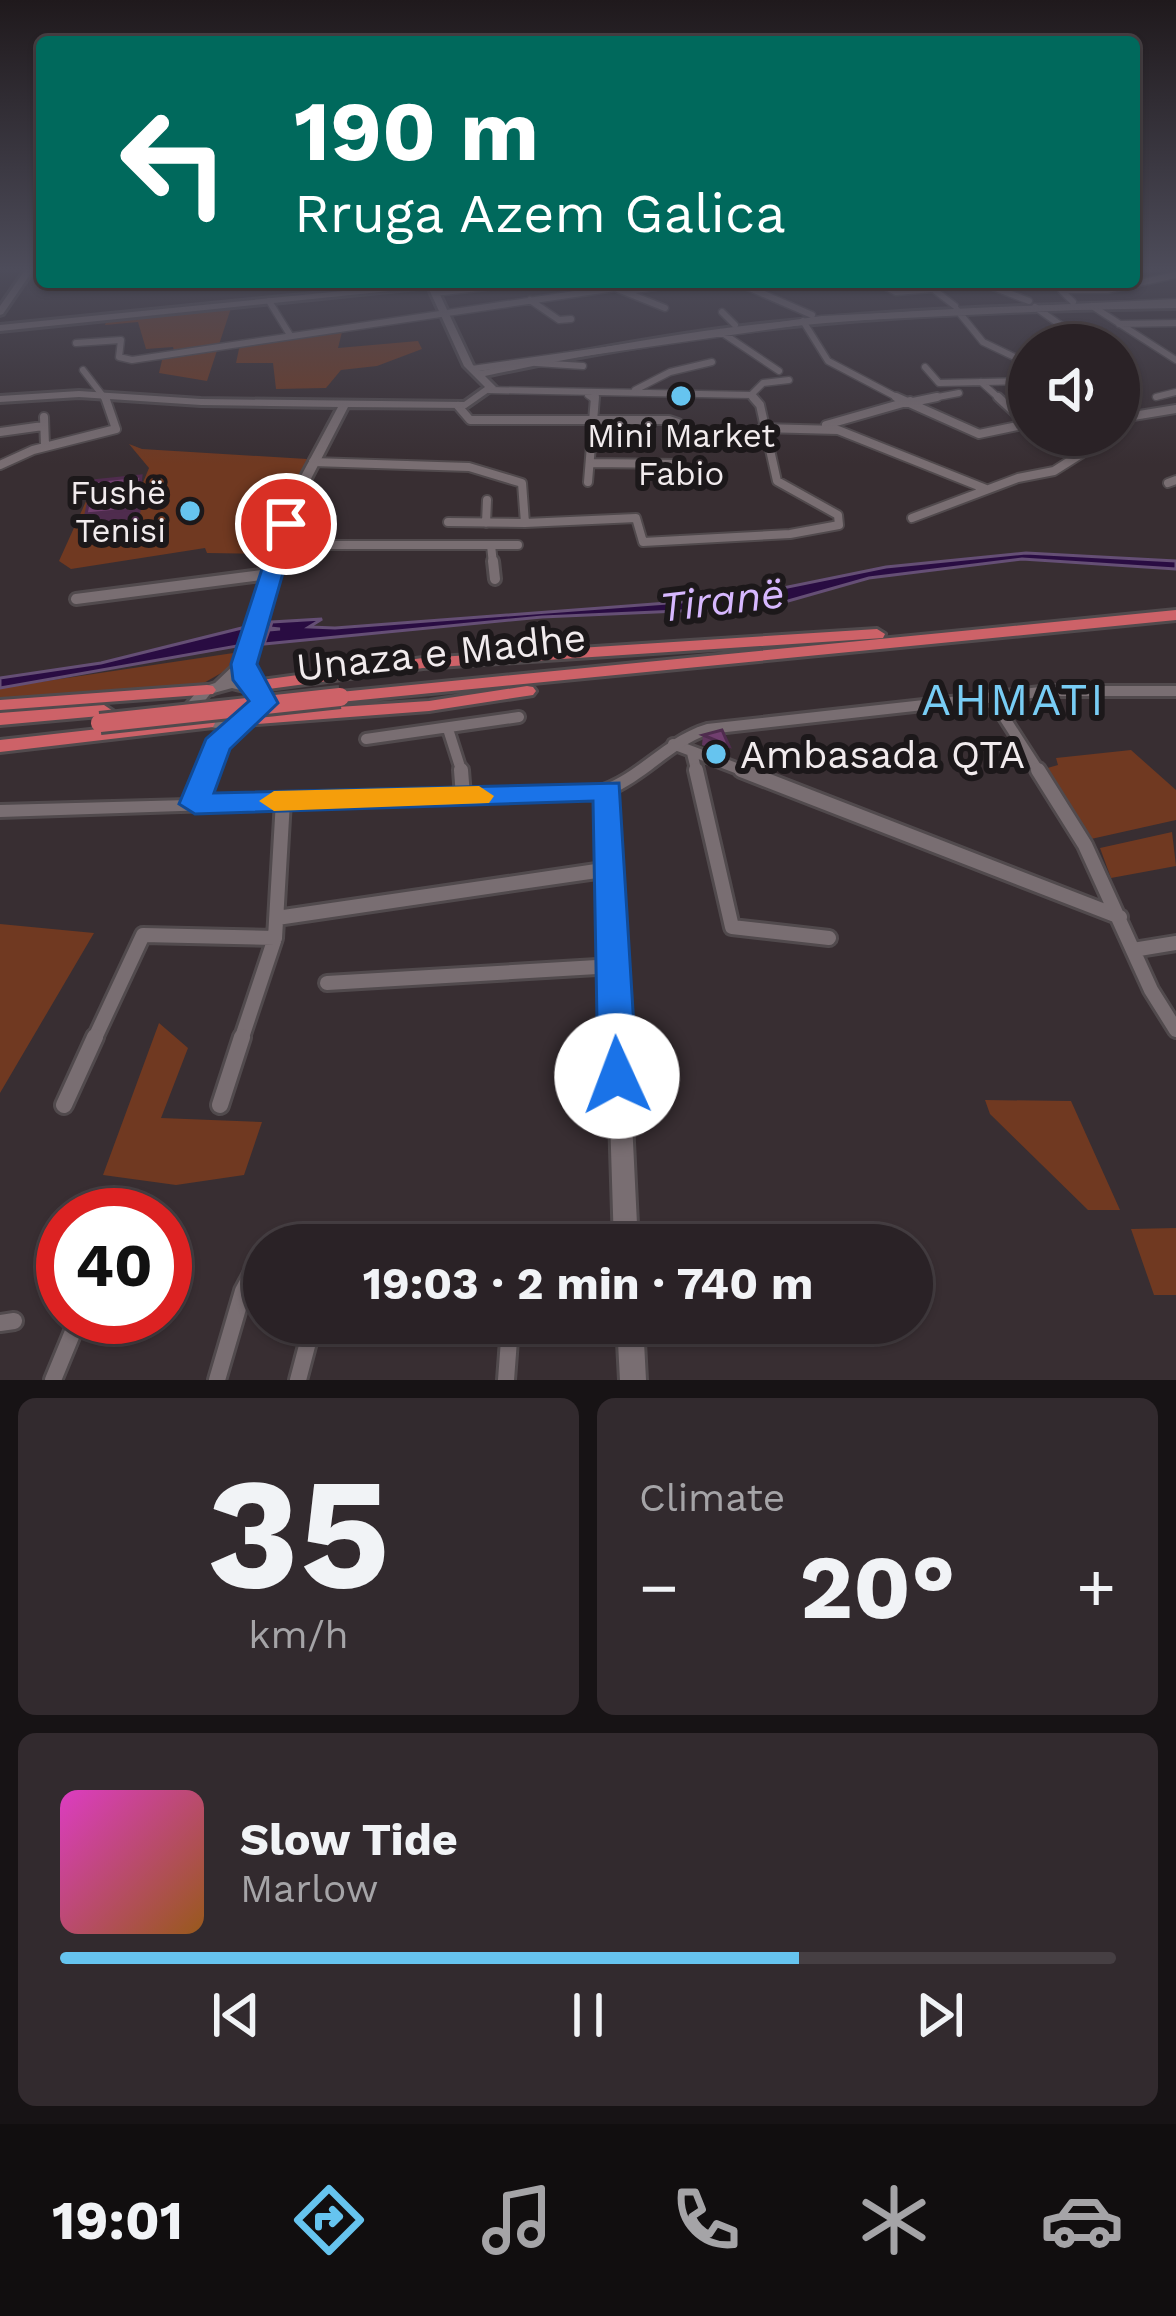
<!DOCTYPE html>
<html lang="en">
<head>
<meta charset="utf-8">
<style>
  :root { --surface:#2a2226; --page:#322a2e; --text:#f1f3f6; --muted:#a5a4a7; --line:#463f43; --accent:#66c4ef }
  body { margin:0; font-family:"Work Sans",sans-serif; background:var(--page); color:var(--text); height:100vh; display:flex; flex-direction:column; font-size:45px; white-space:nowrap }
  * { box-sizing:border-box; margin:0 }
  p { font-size:39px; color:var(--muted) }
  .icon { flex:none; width:66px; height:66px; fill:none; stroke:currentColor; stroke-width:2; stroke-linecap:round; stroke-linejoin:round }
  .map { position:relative; height:1380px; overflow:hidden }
  .side { display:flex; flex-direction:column; gap:18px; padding:18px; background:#171315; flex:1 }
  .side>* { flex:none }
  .hud { position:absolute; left:36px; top:36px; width:1104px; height:252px; border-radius:12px; box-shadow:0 3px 9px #0004,0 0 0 3px var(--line); background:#00695c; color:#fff; overflow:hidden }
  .buttons { position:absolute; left:1008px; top:324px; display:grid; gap:24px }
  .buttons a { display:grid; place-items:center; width:132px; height:132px; border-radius:50%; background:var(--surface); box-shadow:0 3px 9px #0004,0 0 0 3px var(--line); font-size:60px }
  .speed { position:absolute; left:36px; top:1188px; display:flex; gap:24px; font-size:60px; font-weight:700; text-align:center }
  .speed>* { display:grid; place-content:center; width:156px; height:156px; border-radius:50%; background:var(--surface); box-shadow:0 3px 9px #0004,0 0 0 3px var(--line); line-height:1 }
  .speed .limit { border:18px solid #d22; background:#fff; color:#111 }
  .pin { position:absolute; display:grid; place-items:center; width:102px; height:102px; color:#fff; margin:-51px; border:6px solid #fff; border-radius:50%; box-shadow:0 3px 12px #0007 }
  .me { position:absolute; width:132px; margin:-66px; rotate:358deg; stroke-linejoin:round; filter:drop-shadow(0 0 9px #0008) }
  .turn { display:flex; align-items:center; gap:42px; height:252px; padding:0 60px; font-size:54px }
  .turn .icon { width:156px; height:156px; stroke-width:2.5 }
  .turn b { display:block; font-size:84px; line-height:102px }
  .big { font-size:90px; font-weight:700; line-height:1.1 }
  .side .card { flex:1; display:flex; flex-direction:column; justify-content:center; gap:18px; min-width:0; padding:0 42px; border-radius:18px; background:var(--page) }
  .side .dial { align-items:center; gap:0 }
  .dial b { font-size:156px; line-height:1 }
  .song { display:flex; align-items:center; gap:36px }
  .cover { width:144px; height:144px; border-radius:18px; background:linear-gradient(135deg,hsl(310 70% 55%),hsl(30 70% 35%)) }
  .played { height:12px; border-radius:6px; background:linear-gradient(90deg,var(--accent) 70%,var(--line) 70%) }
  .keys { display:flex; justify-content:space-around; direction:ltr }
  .heat { display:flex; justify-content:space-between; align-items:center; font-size:66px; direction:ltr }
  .side .tiles { flex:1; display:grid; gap:18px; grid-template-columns:1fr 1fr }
  .card:last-child { grid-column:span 2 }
  .trip { position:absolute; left:243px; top:1224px; width:690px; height:120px; border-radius:60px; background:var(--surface); box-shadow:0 3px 9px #0004,0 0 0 3px var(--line); font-weight:700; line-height:120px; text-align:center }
  .menu { display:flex; height:192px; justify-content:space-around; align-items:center; background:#110e0f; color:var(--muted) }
  .menu .icon { width:84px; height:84px }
  .menu .on { color:var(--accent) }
  .menu b { font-size:54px; color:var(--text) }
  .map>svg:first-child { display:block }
  .green { fill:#703921 }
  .water { fill:#290c42; stroke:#654f75; stroke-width:3 }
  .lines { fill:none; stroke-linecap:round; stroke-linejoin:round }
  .street-far4-casing { stroke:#514a4d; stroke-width:9 }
  .street-far3-casing { stroke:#514a4d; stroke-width:12 }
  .street-far2-casing { stroke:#514a4d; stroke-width:16 }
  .street-far1-casing { stroke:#514a4d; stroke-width:20 }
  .street-casing { stroke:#514a4d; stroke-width:22 }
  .secondary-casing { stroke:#514a4d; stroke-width:6 }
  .highway-casing { stroke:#514a4d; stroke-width:6 }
  .street-far4 { stroke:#796e72; stroke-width:6 }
  .street-far3 { stroke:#796e72; stroke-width:8 }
  .street-far2 { stroke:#796e72; stroke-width:10 }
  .street-far1 { stroke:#796e72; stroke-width:14 }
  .street { stroke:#796e72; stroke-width:16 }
  .secondary { fill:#796e72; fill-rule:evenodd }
  .highway { fill:#cd6268; fill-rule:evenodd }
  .highway-bridge-casing { stroke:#514a4d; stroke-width:24; stroke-linecap:butt }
  .highway-bridge { stroke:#cd6268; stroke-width:18 }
  .wall { fill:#61365f }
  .shaded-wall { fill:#4f2c4e }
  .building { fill:#713f6f; stroke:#4f2c4e; stroke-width:3 }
  .route { fill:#1a73e8; stroke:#114b97; stroke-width:3 }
  .slow { fill:#f59e0b }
  .poi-dot { fill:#66c4ef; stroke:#1c181a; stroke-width:4.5 }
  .labels { text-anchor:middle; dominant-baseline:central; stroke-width:12; stroke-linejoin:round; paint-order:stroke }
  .far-poi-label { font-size:33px; fill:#f1ebed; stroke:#1c181a }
  .street-label { font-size:39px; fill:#f1ebed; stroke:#1c181a }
  .poi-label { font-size:39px; fill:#f1ebed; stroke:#1c181a; text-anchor:start }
  .water-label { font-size:42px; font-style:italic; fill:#d7b8ff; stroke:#1c181a }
  .quarter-label { font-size:45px; letter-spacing:3px; fill:#78cdf5; stroke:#1c181a }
</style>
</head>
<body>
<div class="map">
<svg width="1176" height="1380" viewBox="0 0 1176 1380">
  <rect width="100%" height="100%" fill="#382e32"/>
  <path class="green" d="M232,305L207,381L159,373L163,356L175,354L173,347L146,349L138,322L105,325L107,319Z
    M343,328L338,348L418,341L422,349L377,366L341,370L326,388L276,389L273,363H236L240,344Z
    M129,444L142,449L307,459L269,554L207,553L205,548L71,569L59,561L92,488L142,485L149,468Z
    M240,652L230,668L202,684L0,700V688Z
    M1131,750L1176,790V820L1091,839L1044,769L1058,765L1056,758Z
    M1172,832L1176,866L1111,878L1100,848Z
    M0,924L94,933L0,1093Z
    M159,1023L188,1048L161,1118L262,1122L244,1175L176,1185L103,1175Z
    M985,1100L1071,1101L1120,1210H1088L990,1114Z
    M1176,1228V1295H1154L1131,1229Z"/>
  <path class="water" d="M1026,553L1176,561V569L1022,559L869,578L767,607L542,617L264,644L269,630L280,629L270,628L272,622L322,619L309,627L335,628L734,598L886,567Z
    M250,626L243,645L0,688V678L101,663Z"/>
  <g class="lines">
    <g class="street-far4-casing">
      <path id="street-far4" d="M736,282L812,315
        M876,282L896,292L933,289L955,306
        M430,284L445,282
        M993,287L1029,301
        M752,288L801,282
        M628,291L691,282
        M435,293L528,282
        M530,300L559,320L571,319
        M269,301L290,335
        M1073,302L1061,290H1107L1176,275
        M1092,306L1176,360
        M1035,307L1089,345
        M957,310L983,342L1029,364
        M722,312L735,325
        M803,321L828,361L902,400
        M1119,324L1176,323
        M721,332L779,371
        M76,343L121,340L119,357L132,360L615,288L665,308
        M536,363L583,366
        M925,367L939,383L1029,381
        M472,369L822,319L1176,302
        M83,370L106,400
        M981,382L1001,400
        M489,390L751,395
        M635,390L670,372L712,362
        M588,395L595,400
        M751,395L763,383L789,380
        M751,395L756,400
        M1156,397L1176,392
        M922,400L959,393"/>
    </g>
    <g class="street-far3-casing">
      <path id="street-far3" d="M896,397L979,434L1027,424
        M998,397L1027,424
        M913,402L937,397
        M458,406L470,420H669L678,423L679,432
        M44,417L45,446
        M1121,418L1176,409
        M826,425L910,401
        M762,428L838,430L986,489
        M0,432L43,426
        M313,462L469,467L522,483L525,523L636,518L643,542L790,534L839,525L838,515L777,481L760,405L753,397
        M590,463L681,464
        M0,465L33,450L116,429L105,397
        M588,482L595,397
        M1168,483L1176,480
        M912,518L1018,478L1054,471L1111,435
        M448,522L525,523
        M486,523L487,500
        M280,545H518
        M491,545L493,564"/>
    </g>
    <g class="street-far2-casing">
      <path id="street-far2" d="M493,561L495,579
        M76,599L269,574
        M991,697L1040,773
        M448,729L462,773
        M366,739L519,717
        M673,744L749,773
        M692,753L697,773"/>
    </g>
    <g class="street-far1-casing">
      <path id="street-far1" d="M461,770L463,796
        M696,770L732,927L829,938
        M741,770L1120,917
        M1038,770L1085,845L1151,990L1176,1030
        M277,918L610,869
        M1133,950L1176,943
        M327,983L614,966
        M94,1040L143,935L275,938
        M241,1040L275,938L283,801"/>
    </g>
    <g class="street-casing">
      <path id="street" d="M64,1105L95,1037
        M220,1105L242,1037
        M0,1323L14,1321
        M53,1380L79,1317
        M217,1380L243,1291L264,1252
        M298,1380L313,1323
        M506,1380L509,1340"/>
    </g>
    <g class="secondary-casing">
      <path id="secondary" d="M25,270H33L3,314L0,315V306Z
        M434,282L473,365L480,371C565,354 649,338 734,327C881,309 1029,305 1176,302V308C1030,310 883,315 738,332C653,343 569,358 485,376L496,387L466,408L348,407L296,508L251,664L236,679L265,687L272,703C250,730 221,734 191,721L184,707L200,688L215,683L237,662L284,508L338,407L201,405L79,397L0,402V396L79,391L201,399L464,402L485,387L464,366L428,287L0,331V325ZM232,688L253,693L256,702C241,718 224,723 203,715L200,707L210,694Z
        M1049,686H1176V696H1049L709,734C674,746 650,776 616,792L638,1245H614L600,797L0,817V805L188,800L209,745L217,740L225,745L205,799L594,788C637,776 663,737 707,724Z
        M617,1323H643L646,1380H620Z"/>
    </g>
    <g class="highway-casing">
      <path id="highway" d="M1176,610V620L340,702L331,697L340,692Z
        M877,629L885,634L883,638L423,668L254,691L245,686L254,681L423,658Z
        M207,685L213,686L216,690L213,694L0,710V700Z
        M527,686L533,687L536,691L533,695L429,711L245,725L236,719L245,713L429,701Z
        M104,705L113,711L111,715L0,725V713Z
        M206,717L213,719L215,723L213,727L0,752V740Z"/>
    </g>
    <use href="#street-far4" class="street-far4"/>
    <use href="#street-far3" class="street-far3"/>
    <use href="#street-far2" class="street-far2"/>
    <use href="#street-far1" class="street-far1"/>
    <use href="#street" class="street"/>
    <use href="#secondary" class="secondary"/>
    <use href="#highway" class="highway"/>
    <g class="highway-bridge-casing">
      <path id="highway-bridge" d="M100,723L340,697"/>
    </g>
    <use href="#highway-bridge" class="highway-bridge"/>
  </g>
  <path class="wall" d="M1009,701L1029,707L1028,712H1012L1008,705Z
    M703,735L729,746V755L702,745Z"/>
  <path class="shaded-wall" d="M141,476L144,488L139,521L89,526L86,514Z"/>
  <path class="building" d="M141,476L137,509L86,514L93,481Z
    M1022,699L1029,707L1014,708L1009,701Z
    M722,730L729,746L703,735Z"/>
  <linearGradient id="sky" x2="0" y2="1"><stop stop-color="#1f191c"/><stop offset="0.58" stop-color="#4d4c5a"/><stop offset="1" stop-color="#4d4c5a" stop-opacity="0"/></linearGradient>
  <rect width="1176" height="464" fill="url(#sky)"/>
  <path class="route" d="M278,520L297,524L257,664L278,703L230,749L214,793L619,783L637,1076L631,1088L617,1093L604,1088L598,1076L593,801L195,814L179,804L206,739L249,701L233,680L231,664Z"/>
  <path class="slow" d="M479,786L494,796L489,803L274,811L259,801L274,791Z"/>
  <g class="poi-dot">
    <circle cx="681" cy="396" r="12"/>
    <circle cx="190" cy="511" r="12"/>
    <circle cx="716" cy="754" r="12"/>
  </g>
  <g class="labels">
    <g class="far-poi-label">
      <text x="681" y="435">Mini Market<tspan x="681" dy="38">Fabio</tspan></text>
      <text x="166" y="492" text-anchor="end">Fushë<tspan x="166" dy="38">Tenisi</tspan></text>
    </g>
    <g class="street-label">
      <text transform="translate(441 652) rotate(-6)">Unaza e Madhe</text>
    </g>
    <g class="poi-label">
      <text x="740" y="754">Ambasada QTA</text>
    </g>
    <g class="water-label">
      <text transform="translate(722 600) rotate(-7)">Tiranë</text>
    </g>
    <g class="quarter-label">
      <text x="1014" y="699">AHMATI</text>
    </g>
  </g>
</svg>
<div class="buttons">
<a><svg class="icon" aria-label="sound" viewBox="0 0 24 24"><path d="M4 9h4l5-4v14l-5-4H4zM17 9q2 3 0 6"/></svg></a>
</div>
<div class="speed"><div class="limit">40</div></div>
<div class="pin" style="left:286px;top:524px;background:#d93025"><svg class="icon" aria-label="arrive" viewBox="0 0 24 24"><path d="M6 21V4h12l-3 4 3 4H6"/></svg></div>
<svg class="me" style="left:617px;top:1076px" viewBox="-20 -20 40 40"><circle r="19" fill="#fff"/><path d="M0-13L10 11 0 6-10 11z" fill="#1a73e8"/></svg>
<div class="trip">19:03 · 2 min · 740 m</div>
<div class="hud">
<div class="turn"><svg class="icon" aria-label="left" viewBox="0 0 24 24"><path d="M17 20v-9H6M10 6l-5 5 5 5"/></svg><div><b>190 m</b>Rruga Azem Galica</div></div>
</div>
</div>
<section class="side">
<div class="tiles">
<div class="card dial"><b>35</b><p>km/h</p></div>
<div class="card"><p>Climate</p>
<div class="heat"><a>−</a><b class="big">20°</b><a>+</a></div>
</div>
<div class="card">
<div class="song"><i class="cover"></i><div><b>Slow Tide</b><p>Marlow</p></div></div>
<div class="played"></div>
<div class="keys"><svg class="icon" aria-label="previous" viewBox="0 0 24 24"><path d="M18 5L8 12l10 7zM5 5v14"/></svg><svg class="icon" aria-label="pause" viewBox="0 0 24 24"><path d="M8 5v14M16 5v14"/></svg><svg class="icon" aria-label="next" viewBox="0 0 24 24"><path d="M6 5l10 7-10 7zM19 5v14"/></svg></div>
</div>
</div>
</section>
<nav class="menu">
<b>19:01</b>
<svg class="icon on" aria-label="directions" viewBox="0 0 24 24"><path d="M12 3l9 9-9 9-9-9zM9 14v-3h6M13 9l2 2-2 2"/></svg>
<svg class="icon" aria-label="music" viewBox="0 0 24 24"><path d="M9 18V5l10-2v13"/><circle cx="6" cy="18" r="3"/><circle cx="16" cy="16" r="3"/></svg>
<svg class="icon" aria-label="phone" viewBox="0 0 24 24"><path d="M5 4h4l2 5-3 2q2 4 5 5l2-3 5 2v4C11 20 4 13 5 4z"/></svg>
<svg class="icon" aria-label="climate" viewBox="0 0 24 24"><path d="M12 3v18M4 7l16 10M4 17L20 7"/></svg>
<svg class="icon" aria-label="car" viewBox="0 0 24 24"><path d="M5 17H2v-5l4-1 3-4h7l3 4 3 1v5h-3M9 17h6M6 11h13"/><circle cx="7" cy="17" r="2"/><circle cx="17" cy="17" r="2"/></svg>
</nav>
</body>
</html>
